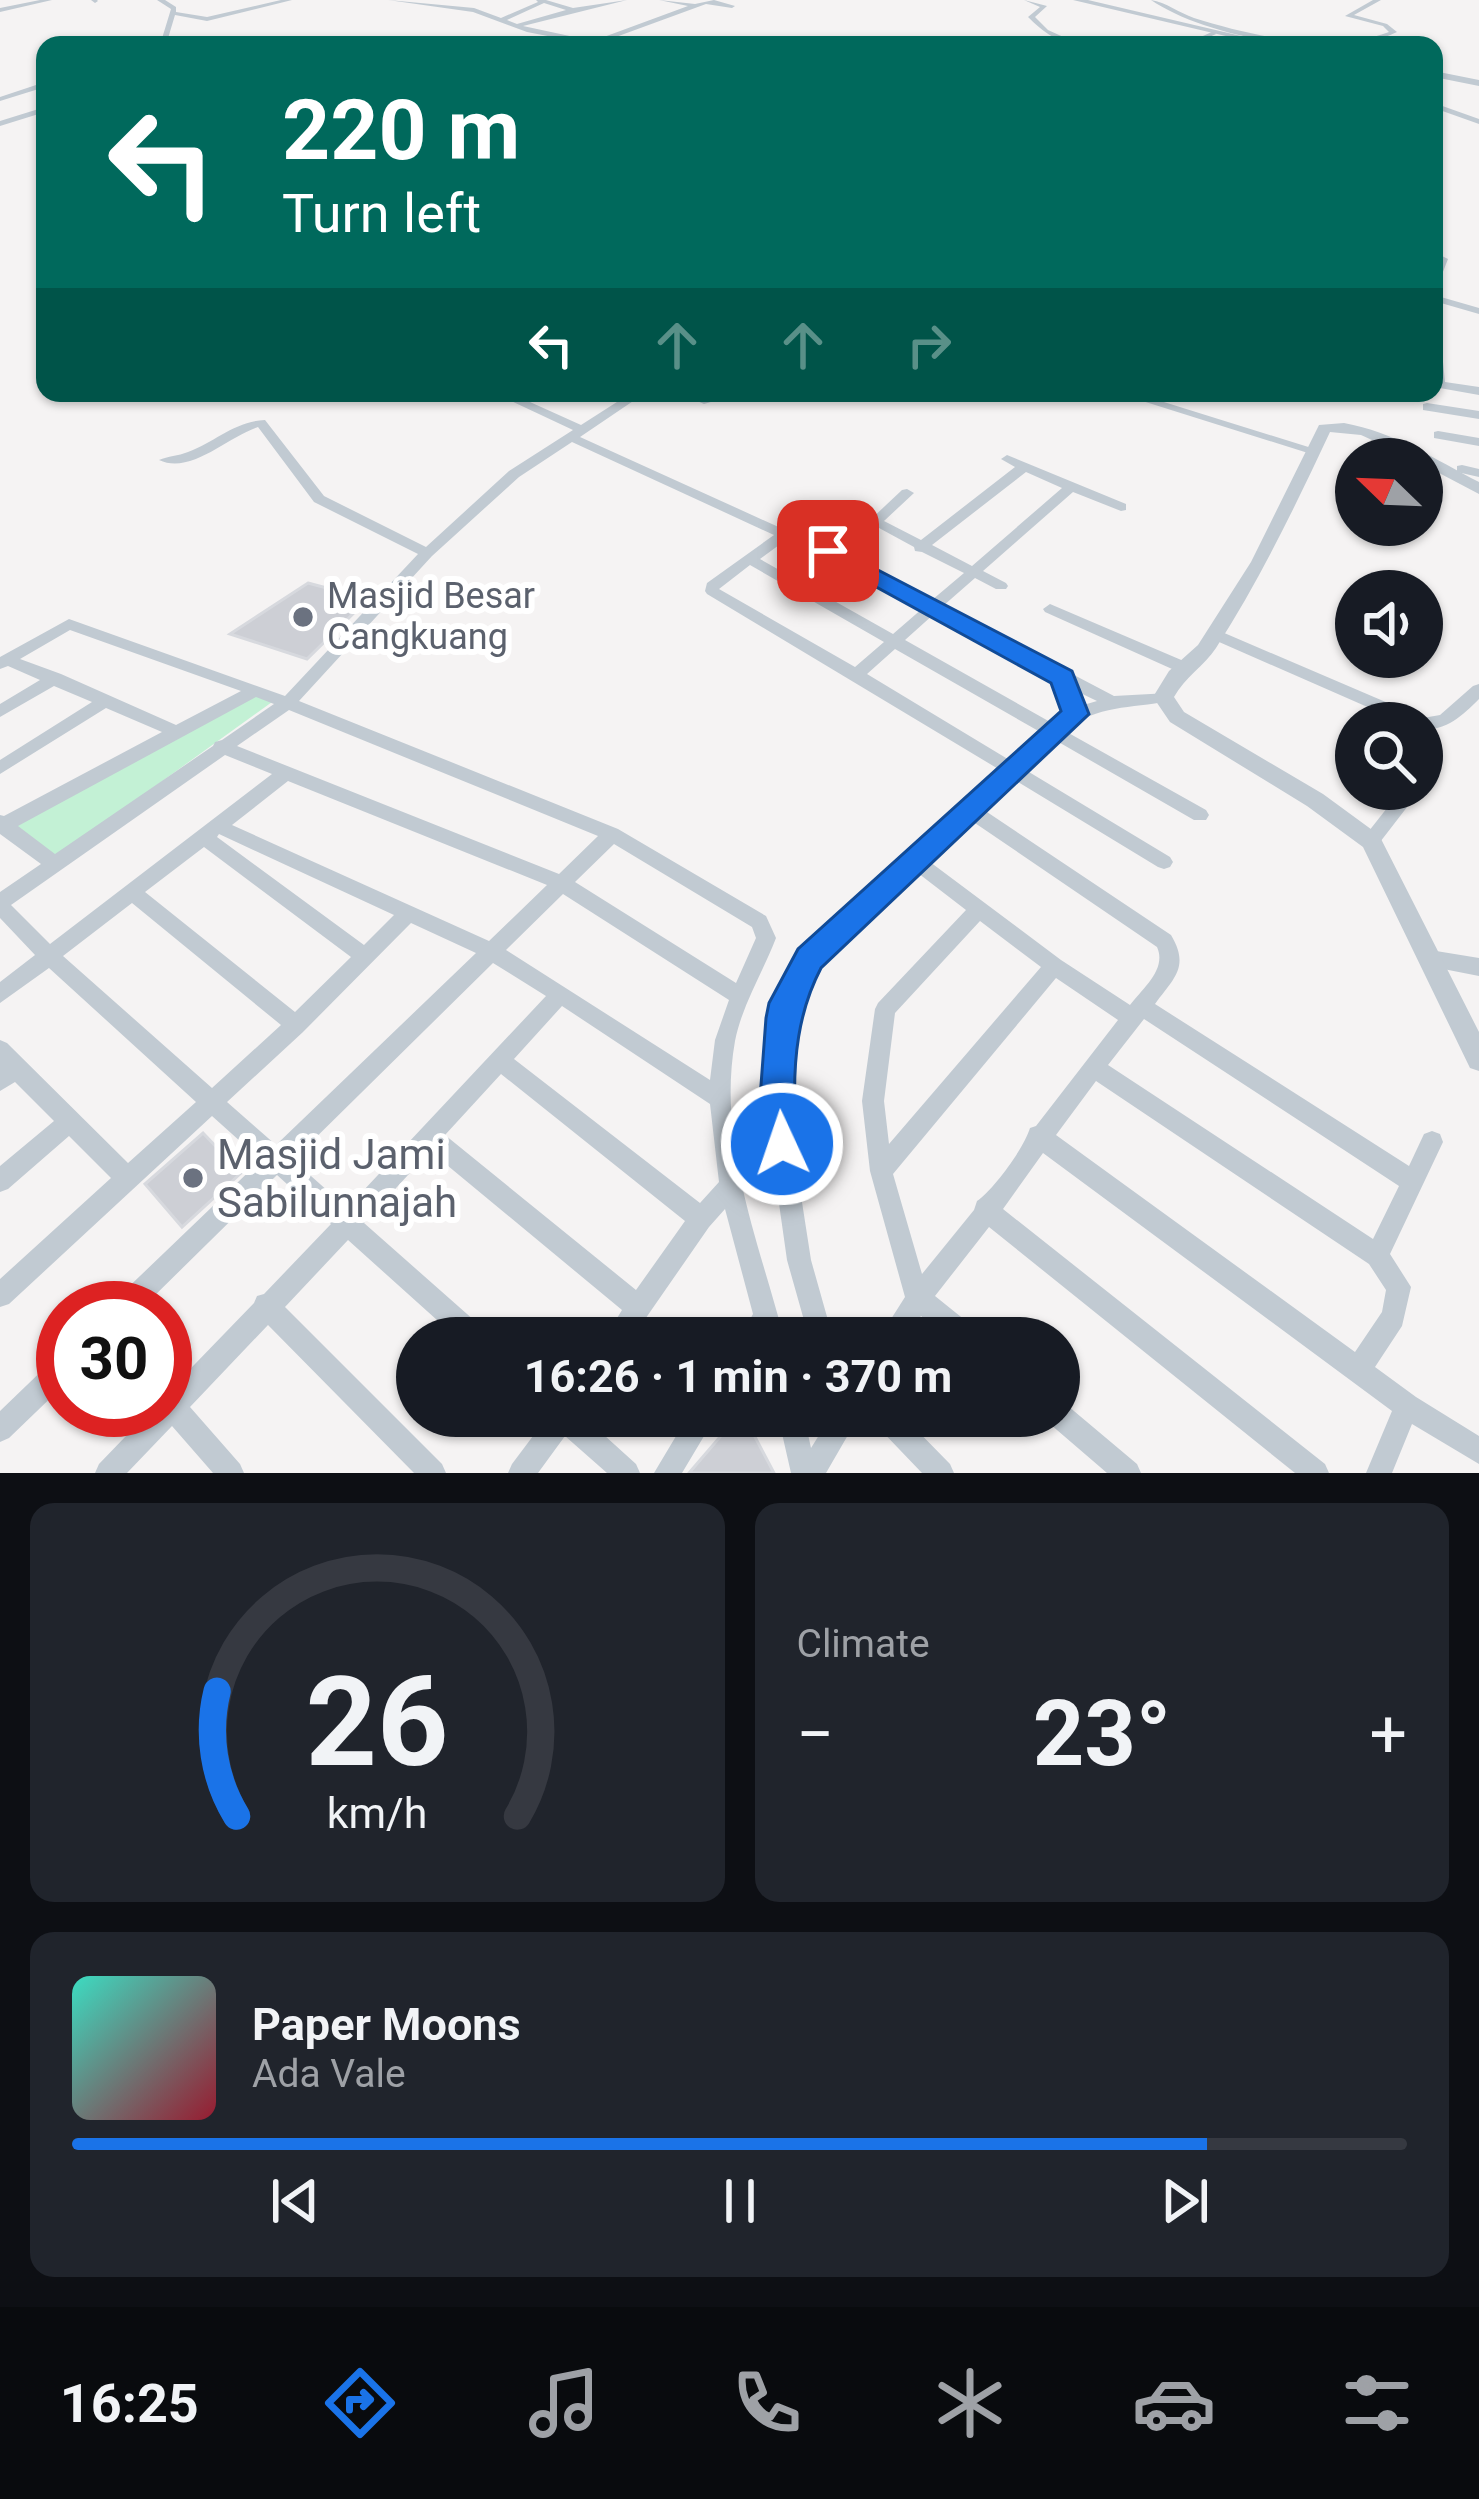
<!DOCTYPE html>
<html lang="en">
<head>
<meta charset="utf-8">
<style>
  :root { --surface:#171b24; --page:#20242c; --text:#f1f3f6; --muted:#9ea1a6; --line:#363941; --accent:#1a73e8 }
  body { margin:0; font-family:Roboto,sans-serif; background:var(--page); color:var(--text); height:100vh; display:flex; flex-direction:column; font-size:45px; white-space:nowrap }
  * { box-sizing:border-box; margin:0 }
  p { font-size:39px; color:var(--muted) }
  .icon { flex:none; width:66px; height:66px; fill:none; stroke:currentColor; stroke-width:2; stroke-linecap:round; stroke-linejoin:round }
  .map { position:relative; height:1473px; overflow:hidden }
  .panel { display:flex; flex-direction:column; gap:30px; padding:30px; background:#0d0f14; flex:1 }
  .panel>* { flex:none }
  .top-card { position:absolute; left:36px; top:36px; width:1407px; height:366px; border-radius:24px; box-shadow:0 3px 9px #0004; background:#00695c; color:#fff; overflow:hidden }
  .needle { width:78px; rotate:293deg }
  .buttons { position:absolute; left:1335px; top:438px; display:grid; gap:24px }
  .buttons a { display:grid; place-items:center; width:108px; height:108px; border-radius:50%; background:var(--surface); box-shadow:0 3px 9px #0004; font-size:60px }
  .speed { position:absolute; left:36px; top:1281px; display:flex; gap:24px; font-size:60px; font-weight:700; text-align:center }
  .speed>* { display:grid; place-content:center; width:156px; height:156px; border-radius:50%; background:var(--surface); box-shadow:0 3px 9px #0004; line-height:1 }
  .speed .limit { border:18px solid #d22; background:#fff; color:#111 }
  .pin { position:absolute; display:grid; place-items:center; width:102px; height:102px; color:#fff; margin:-51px; border-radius:24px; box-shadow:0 6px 18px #0006 }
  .me { position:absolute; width:132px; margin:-66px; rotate:357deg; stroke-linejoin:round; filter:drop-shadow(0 0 9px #0008) }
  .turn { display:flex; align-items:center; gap:42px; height:252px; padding:0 48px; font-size:54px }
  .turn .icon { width:156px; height:156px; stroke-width:2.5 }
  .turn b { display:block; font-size:84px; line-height:102px }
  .lanes { display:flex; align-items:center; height:114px; padding:0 48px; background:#0003; justify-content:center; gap:60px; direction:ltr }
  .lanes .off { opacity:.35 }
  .big { font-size:90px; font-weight:700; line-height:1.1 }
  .panel .tile { flex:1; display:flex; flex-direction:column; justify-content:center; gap:18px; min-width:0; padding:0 42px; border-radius:24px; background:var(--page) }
  .panel .dial { align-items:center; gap:0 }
  .dial svg { height:312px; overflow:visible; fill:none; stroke:var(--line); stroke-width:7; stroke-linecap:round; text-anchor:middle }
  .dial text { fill:var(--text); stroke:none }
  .song { display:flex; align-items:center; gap:36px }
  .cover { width:144px; height:144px; border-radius:18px; background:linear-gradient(135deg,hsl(170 70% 55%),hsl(350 70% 35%)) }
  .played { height:12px; border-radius:6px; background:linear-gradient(90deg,var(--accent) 85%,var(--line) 85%) }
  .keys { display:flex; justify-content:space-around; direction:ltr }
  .heat { display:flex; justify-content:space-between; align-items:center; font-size:66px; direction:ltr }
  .panel .tiles { flex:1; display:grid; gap:30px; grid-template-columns:1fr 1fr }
  .tile:last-child { grid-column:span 2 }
  .trip { position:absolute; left:396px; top:1317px; width:684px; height:120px; border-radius:60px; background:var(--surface); box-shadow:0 3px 9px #0004; font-weight:700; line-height:120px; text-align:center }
  .menu { display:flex; height:192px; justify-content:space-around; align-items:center; background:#090b0e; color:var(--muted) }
  .menu .icon { width:84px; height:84px }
  .menu .current { color:var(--accent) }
  .menu b { font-size:54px; color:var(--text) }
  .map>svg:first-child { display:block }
  .green { fill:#c3f1d5 }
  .building { fill:#cdcfd5; stroke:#d7d9de; stroke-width:3 }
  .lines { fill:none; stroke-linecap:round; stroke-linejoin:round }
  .minor { fill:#c1cad2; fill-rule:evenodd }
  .tertiary { fill:#c1cad2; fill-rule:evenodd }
  .route { fill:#1a73e8; stroke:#114b97; stroke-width:3 }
  .worship-dot { fill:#6b7280; stroke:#fff; stroke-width:4.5 }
  .labels { text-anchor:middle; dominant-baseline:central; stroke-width:12; stroke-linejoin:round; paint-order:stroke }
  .worship-label { font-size:36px; fill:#5b616d; stroke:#fff; text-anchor:start }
  .near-worship-label { font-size:42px; fill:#5b616d; stroke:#fff; text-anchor:start }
</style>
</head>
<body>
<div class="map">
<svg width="1479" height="1473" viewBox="0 0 1479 1473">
  <rect width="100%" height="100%" fill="#f5f3f3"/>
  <path class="green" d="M255,690L279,697L50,862L9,824Z"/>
  <path class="building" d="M308,583L368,599L307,659L230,634Z
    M203,1133L241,1173L182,1227L145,1184Z
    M738,1416H744L774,1473H689Z"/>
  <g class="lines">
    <path class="minor" d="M40,0H52L0,12V8Z
      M91,0H97L98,1L95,3Z
      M157,0H165L176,7V12L207,17L281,0H292L207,21L175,15L166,45H160L171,9Z
      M388,0L474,8L501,18L538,2L536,0H546L573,8L627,0L523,26L593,41L688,6L659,0L695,4L714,0L735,6L732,8L706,4L594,45L527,32L473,12ZM544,3L566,10L517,24L507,20Z
      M1024,0L1047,6L1035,17L1048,30L1081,45C1060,45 1042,31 1028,17L1040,7Z
      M1151,0C1166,2 1179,13 1194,18C1252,36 1330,54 1389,32L1383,26L1345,16L1373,0H1381L1354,15L1387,24L1397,32C1337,63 1205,37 1151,0Z
      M1214,31L1216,34L1192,45H1183Z
      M42,83H45V87L0,101V97Z
      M1434,103L1479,119V124L1434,108Z
      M45,107V112L0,126V121Z
      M1434,252L1448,259L1439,282L1434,285V269L1438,260L1434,259Z
      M1434,295L1479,308V314L1434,301Z
      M1434,349L1442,352L1445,382L1479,387V395L1434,387Z
      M494,393H510L581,425L631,393H645L580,437L783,529L794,528L932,600L964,573L922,552L915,551L914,547L868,522L902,490L907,489L914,493L884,521L921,540L1015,467L1001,459L1007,455L1126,504V510L1121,511L1073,492L983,571L1006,583L1008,586L1006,589H996L975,578L943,606L1114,696L1169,693L1171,697L1169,701C1130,709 1098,704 1065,731L1206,810L1209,815L1206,820H1194L1055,740L1024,769L1170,857L1173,862L1170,867L1164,869L1158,867L1013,779L981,808L1171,935C1190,967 1174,978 1155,1004L1409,1166L1424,1134L1432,1131L1440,1134L1443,1142L1390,1254L1411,1287L1402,1326L1375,1367L1416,1397L1479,1436V1464L1412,1424L1392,1473H1366L1392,1411L1043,1153L1003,1209L1325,1464L1329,1473H1295L989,1227L935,1296L976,1329L979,1338H948L921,1316L906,1338H879L905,1297L870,1171L862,1101L875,1009L878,1003L966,910L914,870L828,950L796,1005L788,1112L811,1260L833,1338H809L787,1260L766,1112L776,1003L814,938L1000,770L707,594L705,591L707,583L774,535L572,442L519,477L432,556L299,701L618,829L766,916L776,938C763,972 742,1005 735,1041C717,1142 759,1242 784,1338H740L753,1314L725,1209L709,1227L632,1338H605L622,1310L430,1151L364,1223L484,1329L487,1338H457L348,1240L285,1307L442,1464L446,1473H414L268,1325L190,1407L240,1464L244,1473H213L172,1426L127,1473H95L99,1464L151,1410H165V1395L254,1303L257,1296L264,1294L331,1224L277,1175L142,1308H113L116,1299L261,1160L212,1116L9,1304L0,1307V1279L111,1178L69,1136L8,1189L0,1192V1166L54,1121L15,1082L0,1091V1040L7,1043L128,1163L196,1102L49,968L0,1003V982L35,955L0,918V892L41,864L0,834V815L4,816L162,732L106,708L0,774V760L92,702L54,686L0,717V704L40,680L8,666L0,669V657L69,619L285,696L418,554L314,502L258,427C227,437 191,475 159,460C168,456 178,456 188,452C215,442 235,421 265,420L324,496L426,547L509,471L573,430ZM1026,472L1062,488L972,566L932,545ZM790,537L923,608L893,634L760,559ZM750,565L884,642L855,667L719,589ZM934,614L1055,680L1066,712L1052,723L905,640ZM70,630L241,691L176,725L61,674L20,659ZM895,649L1042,733L1011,761L867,674ZM1074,690L1097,701L1080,706ZM256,697L274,704L222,740L215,742L213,746L55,854L18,826ZM289,710L598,836L559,874L237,746ZM225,755L272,774L50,944L11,905ZM288,781L547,885L489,941L232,825ZM969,819L1157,947C1167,969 1143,988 1130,1005L1061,960L926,859ZM219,834L394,915L364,945L217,837ZM614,844L752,927L756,938L736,983L575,882ZM204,847L351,957L295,1012L145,892ZM563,894L729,1000L715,1040L710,1080L506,950ZM132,903L281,1025L212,1088L63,956ZM980,921L1041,967L889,1144L884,1101L895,1013ZM411,923L476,953L276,1145L227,1102L303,1032ZM493,963L546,996L347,1208L293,1160ZM1056,978L1118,1020L1036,1126L1030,1128C1024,1148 994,1189 977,1201L974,1210L922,1274L893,1174ZM562,1006L710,1104L719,1182L700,1203L514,1059ZM1144,1019L1399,1186L1373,1239L1108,1065ZM501,1074L685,1221L636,1290L445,1135ZM1096,1081L1369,1264L1386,1290L1382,1312L1355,1352L1056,1135Z
      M679,393C695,393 707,396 722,393L728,397L704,404Z
      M1117,393H1135L1318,450L1312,454L1308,453Z
      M1427,403L1479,411V419L1423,410V404Z
      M1438,431L1479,438V446L1434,438V432Z
      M1462,465L1479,469V477L1457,472V466Z
      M1050,604L1193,665L1195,669L1187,674L1181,673L1045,612L1043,609Z
      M1215,629L1423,718L1440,715L1473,686L1479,684V699C1462,716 1447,730 1422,730V723H1404L1210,638L1207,634Z
      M1402,789H1421L1377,846L1371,848L1365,846L1362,841L1365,836Z
      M1430,950L1479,958V976L1423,965L1420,959L1423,953Z
      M63,1355V1386L9,1438L0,1442V1411L54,1359Z
      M1059,1402L1068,1406L1137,1464L1141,1473H1107L1050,1424L1046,1416H1059Z
      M548,1416H583L636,1464L640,1473H607L565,1436L538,1473H508L512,1464Z
      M688,1416H716L682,1473H654Z
      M778,1416H804L811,1448L831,1416H859L826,1473H791Z
      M872,1416H903L950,1464L954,1473H922L876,1425Z"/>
    <path class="tertiary" d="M1073,0H1088L1279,45H1264Z
      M1434,71L1479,80V86L1434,77Z
      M1344,423C1394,432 1434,459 1479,482V494L1422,464V459H1414L1361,435L1330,432C1295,507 1260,579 1216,648C1204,666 1185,677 1174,697L1184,712L1323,794L1379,835L1479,1032V1071L1470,1068L1363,847L1307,806L1170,722L1153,697L1169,671L1198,645L1251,562L1319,425Z"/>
  </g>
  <path class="route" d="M828,544L1072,671L1089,714L821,968C798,1012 793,1060 795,1110C795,1128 802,1140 795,1157L782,1163L769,1157L759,1112L766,1018L769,1003L798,949L1061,711L1051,683L820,556V546Z"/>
  <g class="worship-dot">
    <circle cx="303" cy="617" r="12"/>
    <circle cx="193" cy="1178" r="12"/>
  </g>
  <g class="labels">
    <g class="worship-label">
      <text x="327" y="596">Masjid Besar<tspan x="327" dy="41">Cangkuang</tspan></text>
    </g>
    <g class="near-worship-label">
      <text x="217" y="1154">Masjid Jami<tspan x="217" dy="48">Sabilunnajah</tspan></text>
    </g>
  </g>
</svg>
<div class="buttons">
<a><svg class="needle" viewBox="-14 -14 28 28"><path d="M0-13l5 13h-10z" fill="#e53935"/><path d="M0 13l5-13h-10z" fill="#9ea1a6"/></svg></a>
<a><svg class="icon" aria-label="sound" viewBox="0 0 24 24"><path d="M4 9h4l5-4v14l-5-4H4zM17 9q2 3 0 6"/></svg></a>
<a><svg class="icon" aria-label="search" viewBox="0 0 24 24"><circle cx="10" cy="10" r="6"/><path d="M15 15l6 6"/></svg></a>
</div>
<div class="speed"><div class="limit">30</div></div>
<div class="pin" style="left:828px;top:551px;background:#d93025"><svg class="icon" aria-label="arrive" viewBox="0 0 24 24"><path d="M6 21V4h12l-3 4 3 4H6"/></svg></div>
<svg class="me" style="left:782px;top:1144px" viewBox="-20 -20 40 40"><circle r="17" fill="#1a73e8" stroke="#fff" stroke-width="3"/><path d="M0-11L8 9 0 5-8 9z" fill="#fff"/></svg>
<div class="trip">16:26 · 1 min · 370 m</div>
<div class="top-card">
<div class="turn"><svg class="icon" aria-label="left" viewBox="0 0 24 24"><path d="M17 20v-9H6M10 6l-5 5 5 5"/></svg><div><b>220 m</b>Turn left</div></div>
<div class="lanes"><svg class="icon" aria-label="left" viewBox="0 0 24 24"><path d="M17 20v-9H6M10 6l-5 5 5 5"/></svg><svg class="icon off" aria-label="ahead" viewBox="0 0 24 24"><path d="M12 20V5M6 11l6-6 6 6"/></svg><svg class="icon off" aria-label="ahead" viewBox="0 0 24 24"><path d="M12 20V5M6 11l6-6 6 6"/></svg><svg class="icon off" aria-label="right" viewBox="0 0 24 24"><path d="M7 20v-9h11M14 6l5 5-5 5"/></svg></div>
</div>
</div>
<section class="panel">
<div class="tiles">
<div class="tile dial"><svg viewBox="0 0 100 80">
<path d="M14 69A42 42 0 1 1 86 69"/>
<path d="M14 69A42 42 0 0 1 9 37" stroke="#1a73e8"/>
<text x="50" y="56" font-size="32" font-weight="700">26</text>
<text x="50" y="72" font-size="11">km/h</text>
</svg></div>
<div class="tile"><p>Climate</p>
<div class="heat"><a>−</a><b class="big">23°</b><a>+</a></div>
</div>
<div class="tile">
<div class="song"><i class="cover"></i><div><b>Paper Moons</b><p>Ada Vale</p></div></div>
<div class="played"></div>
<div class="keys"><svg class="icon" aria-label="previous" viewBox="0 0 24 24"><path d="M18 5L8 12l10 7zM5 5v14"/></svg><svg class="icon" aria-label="pause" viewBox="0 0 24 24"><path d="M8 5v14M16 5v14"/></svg><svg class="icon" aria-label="next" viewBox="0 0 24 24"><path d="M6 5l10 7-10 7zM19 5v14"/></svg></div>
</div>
</div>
</section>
<nav class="menu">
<b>16:25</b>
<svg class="icon current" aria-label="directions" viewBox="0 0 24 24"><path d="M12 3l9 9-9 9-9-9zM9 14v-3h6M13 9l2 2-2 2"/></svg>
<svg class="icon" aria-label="music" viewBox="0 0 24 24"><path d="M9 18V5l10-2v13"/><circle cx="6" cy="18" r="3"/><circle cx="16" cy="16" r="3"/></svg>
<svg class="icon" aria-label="phone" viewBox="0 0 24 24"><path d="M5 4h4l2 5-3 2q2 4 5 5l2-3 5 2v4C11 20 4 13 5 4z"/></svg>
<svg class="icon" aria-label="climate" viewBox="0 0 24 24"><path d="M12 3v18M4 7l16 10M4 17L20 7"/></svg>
<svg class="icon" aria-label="car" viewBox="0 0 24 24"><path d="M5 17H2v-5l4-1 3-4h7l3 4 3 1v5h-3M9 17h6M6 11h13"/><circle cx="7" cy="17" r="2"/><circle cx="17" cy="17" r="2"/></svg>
<svg class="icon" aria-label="filters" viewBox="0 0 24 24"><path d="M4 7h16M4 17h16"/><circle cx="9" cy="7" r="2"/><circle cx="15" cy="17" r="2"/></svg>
</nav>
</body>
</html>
